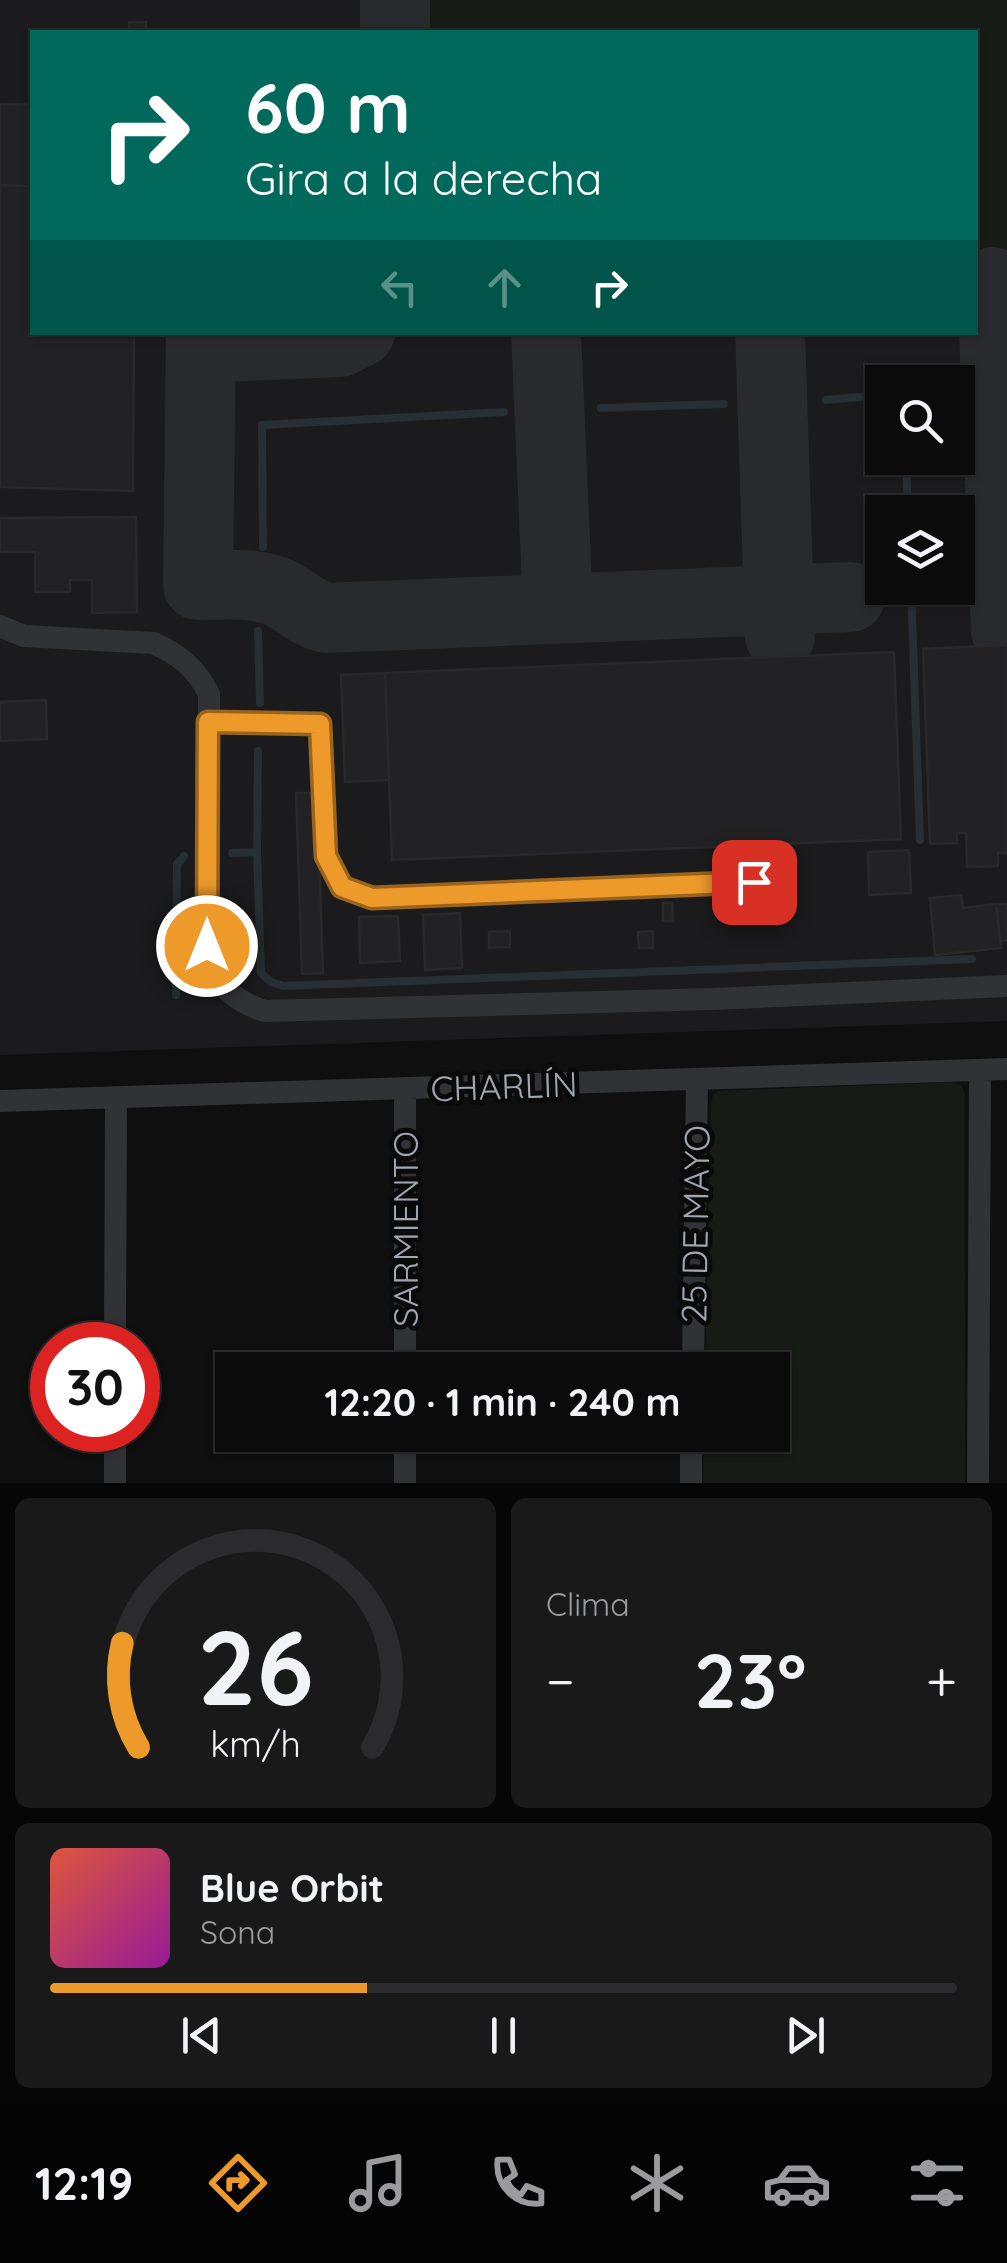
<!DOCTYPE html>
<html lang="es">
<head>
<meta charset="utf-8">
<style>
  :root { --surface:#0b0b0c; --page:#19191a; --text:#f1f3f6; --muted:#9a9b9d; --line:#2b2b2d; --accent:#ed9a2b }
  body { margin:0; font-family:Quicksand,sans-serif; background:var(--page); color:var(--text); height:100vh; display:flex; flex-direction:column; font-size:38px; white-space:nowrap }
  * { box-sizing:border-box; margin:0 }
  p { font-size:32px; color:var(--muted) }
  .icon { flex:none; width:55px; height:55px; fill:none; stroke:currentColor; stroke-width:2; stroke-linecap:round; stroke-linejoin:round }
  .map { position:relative; height:1483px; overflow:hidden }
  .drawer { display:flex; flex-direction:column; gap:15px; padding:15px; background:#060607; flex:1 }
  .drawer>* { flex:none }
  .banner { position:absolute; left:30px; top:30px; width:948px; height:305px; border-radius:0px; box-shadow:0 2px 8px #0004,0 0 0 2px var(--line); background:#00695c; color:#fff; overflow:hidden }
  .controls { position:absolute; left:865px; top:365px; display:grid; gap:20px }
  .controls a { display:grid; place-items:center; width:110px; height:110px; border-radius:0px; background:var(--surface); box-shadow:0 2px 8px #0004,0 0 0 2px var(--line); font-size:50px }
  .speed { position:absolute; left:30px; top:1322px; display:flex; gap:20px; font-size:50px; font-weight:700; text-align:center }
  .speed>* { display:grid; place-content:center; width:130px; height:130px; border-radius:50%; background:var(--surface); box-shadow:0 2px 8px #0004,0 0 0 2px var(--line); line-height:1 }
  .speed .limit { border:15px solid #d22; background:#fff; color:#111 }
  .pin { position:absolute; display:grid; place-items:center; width:85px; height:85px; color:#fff; margin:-42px; border-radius:20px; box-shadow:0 5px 15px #0006 }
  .me { position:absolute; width:110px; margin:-55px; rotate:0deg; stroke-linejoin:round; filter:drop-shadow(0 0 8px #0008) }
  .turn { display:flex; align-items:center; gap:35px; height:210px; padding:0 50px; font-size:45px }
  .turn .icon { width:130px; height:130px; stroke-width:2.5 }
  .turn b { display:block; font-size:70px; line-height:85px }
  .lanes { display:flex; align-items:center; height:95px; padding:0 50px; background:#0003; justify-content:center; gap:50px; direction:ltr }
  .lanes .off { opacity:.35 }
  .big { font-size:75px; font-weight:800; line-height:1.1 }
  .drawer .widget { flex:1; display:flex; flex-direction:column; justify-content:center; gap:15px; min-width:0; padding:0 35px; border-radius:15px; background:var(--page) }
  .drawer .dial { align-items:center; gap:0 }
  .dial svg { height:260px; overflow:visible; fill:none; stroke:var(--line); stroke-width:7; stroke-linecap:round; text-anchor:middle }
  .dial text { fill:var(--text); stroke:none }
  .song { display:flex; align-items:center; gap:30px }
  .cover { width:120px; height:120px; border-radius:15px; background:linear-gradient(135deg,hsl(10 70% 55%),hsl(300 70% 35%)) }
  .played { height:10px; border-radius:5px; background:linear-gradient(90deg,var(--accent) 35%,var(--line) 35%) }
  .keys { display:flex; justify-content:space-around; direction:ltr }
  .heat { display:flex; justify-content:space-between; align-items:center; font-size:55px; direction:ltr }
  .drawer .tiles { flex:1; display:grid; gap:15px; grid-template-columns:1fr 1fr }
  .widget:last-child { grid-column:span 2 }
  .trip { position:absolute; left:215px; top:1352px; width:575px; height:100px; border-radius:0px; background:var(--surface); box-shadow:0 2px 8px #0004,0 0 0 2px var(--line); font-weight:800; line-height:100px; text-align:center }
  .menu { display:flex; height:160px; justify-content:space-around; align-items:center; background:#040405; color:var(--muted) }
  .menu .icon { width:70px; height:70px }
  .menu .selected { color:var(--accent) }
  .menu b { font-size:45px; color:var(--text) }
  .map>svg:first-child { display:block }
  .built { fill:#1b1b1d; fill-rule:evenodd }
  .green { fill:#161b16 }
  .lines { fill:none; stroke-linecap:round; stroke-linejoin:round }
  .stream { stroke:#262f33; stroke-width:8 }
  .taxiway { stroke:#292a2d; stroke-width:70 }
  .building { fill:#222224; stroke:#29292c; stroke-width:2.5 }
  .lane { stroke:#303235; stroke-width:11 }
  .street { stroke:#303235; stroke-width:22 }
  .route-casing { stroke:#9a641c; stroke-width:25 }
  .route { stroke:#ed9a2b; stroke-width:18 }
  .labels { text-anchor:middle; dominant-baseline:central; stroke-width:10; stroke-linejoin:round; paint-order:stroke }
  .street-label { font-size:35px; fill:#a0a7b1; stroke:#0a0a0b }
</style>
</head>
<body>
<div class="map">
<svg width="1007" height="1483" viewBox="0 0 1007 1483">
  <rect width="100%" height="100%" fill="#0f0f10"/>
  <path class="built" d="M0,0H1007V1021L0,1055ZM32,32H975V332H32ZM882,382H958V458H882ZM882,512H958V588H882Z"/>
  <path class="green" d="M422,0H1007V253L975,254V32H421Z
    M952,1082L961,1086L965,1094V1483H703L704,1435H772V1370H705L711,1102L714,1093L720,1091Z"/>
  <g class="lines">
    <path class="stream" d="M826,400L882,395
      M601,408L724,404
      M906,458L908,512
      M263,547L262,425L504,412
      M911,588L920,840
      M258,631L260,703
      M258,751L257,852L261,973L271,982L283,986L972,959
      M232,853L257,852
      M176,995L177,864L184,856"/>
    <path class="taxiway" d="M395,32V0
      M992,282L1006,631
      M201,332L198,585C224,585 253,582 278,592C295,600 307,613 326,618L850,597
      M546,332L558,609
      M770,332L780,636
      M201,348L340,342L360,332"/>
  </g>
  <path class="building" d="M129,22H146V32H129Z
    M0,104L32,105V186L0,185Z
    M0,185L32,186V332H134L133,491L0,487Z
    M136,517L137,612L92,613V580H70V592H35V552H0V518Z
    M1007,645V853H998V866L967,867L966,833H957V843L930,844L923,649Z
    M894,652L901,839L392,860L385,673Z
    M385,673L389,780L345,782L341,675Z
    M46,700L47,739L0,741V702Z
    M296,793H317L323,973L302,974Z
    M909,850L911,893L869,895L868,852Z
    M961,895L963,908L996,904L1001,948L935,955L930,898Z
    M663,903H672L673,921H663Z
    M996,904H1007V940L1000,941Z
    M460,913L462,968L425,970L423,915Z
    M398,916L400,961L360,963L359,917Z
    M510,931V947L489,948V932Z
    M653,931V948H639L638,932Z"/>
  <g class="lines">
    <path class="lane" d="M209,722L320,725L326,856L342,887L372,898L753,881"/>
    <path class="street" d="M0,626L24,636L153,643C179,654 196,668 209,694V965C224,990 238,1003 265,1011L712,999L1007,986
      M405,1089V1370
      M0,1101L1007,1069
      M115,1345L116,1098
      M693,1370L697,1079
      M405,1435V1483
      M115,1483V1430
      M691,1483V1435
      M978,1483L980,1070"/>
  </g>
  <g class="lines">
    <g class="route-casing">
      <path id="route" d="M207,946L208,722L320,724L326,856L342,887L372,898L754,882"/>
    </g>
    <use href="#route" class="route"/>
  </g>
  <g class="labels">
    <g class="street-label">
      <text transform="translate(504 1086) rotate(-2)">CHARLÍN</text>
      <text transform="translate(695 1224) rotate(-89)">25 DE MAYO</text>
      <text transform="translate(405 1229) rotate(-90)">SARMIENTO</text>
    </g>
  </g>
</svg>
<div class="controls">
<a><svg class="icon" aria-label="search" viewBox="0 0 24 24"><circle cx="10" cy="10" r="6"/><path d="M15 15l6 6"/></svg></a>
<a><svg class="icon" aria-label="layers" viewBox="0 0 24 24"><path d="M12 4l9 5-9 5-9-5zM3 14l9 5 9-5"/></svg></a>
</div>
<div class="speed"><div class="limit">30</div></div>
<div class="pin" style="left:754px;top:882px;background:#d93025"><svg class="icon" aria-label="arrive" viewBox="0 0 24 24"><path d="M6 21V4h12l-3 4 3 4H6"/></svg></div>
<svg class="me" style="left:207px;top:946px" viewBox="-20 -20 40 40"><circle r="17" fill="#ed9a2b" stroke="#fff" stroke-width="3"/><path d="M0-11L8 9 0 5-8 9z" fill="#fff"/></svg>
<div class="trip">12:20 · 1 min · 240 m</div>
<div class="banner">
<div class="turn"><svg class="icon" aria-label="right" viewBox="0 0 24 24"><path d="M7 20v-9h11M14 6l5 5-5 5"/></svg><div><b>60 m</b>Gira a la derecha</div></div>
<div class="lanes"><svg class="icon off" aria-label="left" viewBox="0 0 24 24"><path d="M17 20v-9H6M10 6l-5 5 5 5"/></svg><svg class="icon off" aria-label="ahead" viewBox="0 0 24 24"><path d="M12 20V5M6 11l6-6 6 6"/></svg><svg class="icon" aria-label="right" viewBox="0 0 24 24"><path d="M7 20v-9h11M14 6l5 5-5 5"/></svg></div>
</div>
</div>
<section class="drawer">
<div class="tiles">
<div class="widget dial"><svg viewBox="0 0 100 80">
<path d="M14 69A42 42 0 1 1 86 69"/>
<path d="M14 69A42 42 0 0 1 9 37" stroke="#ed9a2b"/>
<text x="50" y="56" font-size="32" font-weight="700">26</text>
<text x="50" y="72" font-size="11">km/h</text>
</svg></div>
<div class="widget"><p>Clima</p>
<div class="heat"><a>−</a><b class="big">23°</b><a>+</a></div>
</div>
<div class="widget">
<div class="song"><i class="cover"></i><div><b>Blue Orbit</b><p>Sona</p></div></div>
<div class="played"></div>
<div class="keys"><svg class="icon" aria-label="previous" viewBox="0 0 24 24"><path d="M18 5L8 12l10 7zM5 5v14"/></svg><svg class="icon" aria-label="pause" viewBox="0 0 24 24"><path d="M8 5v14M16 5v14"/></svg><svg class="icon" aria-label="next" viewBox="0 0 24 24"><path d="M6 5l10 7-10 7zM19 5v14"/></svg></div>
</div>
</div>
</section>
<nav class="menu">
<b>12:19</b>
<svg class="icon selected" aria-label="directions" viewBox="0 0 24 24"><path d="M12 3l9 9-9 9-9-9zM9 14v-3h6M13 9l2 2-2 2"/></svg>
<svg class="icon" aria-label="music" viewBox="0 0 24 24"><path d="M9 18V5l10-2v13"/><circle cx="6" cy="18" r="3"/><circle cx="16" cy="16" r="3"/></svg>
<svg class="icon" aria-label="phone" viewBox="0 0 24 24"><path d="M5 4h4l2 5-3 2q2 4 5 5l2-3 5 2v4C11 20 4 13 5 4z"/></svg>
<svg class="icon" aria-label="climate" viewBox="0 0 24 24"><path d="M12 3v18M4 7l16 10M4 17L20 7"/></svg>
<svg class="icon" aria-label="car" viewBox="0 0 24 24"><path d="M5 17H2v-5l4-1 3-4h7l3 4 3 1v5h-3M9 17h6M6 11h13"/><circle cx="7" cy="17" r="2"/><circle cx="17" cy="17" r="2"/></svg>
<svg class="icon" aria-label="filters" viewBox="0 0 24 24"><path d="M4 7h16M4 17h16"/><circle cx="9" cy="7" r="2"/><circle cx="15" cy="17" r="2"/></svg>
</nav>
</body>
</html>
